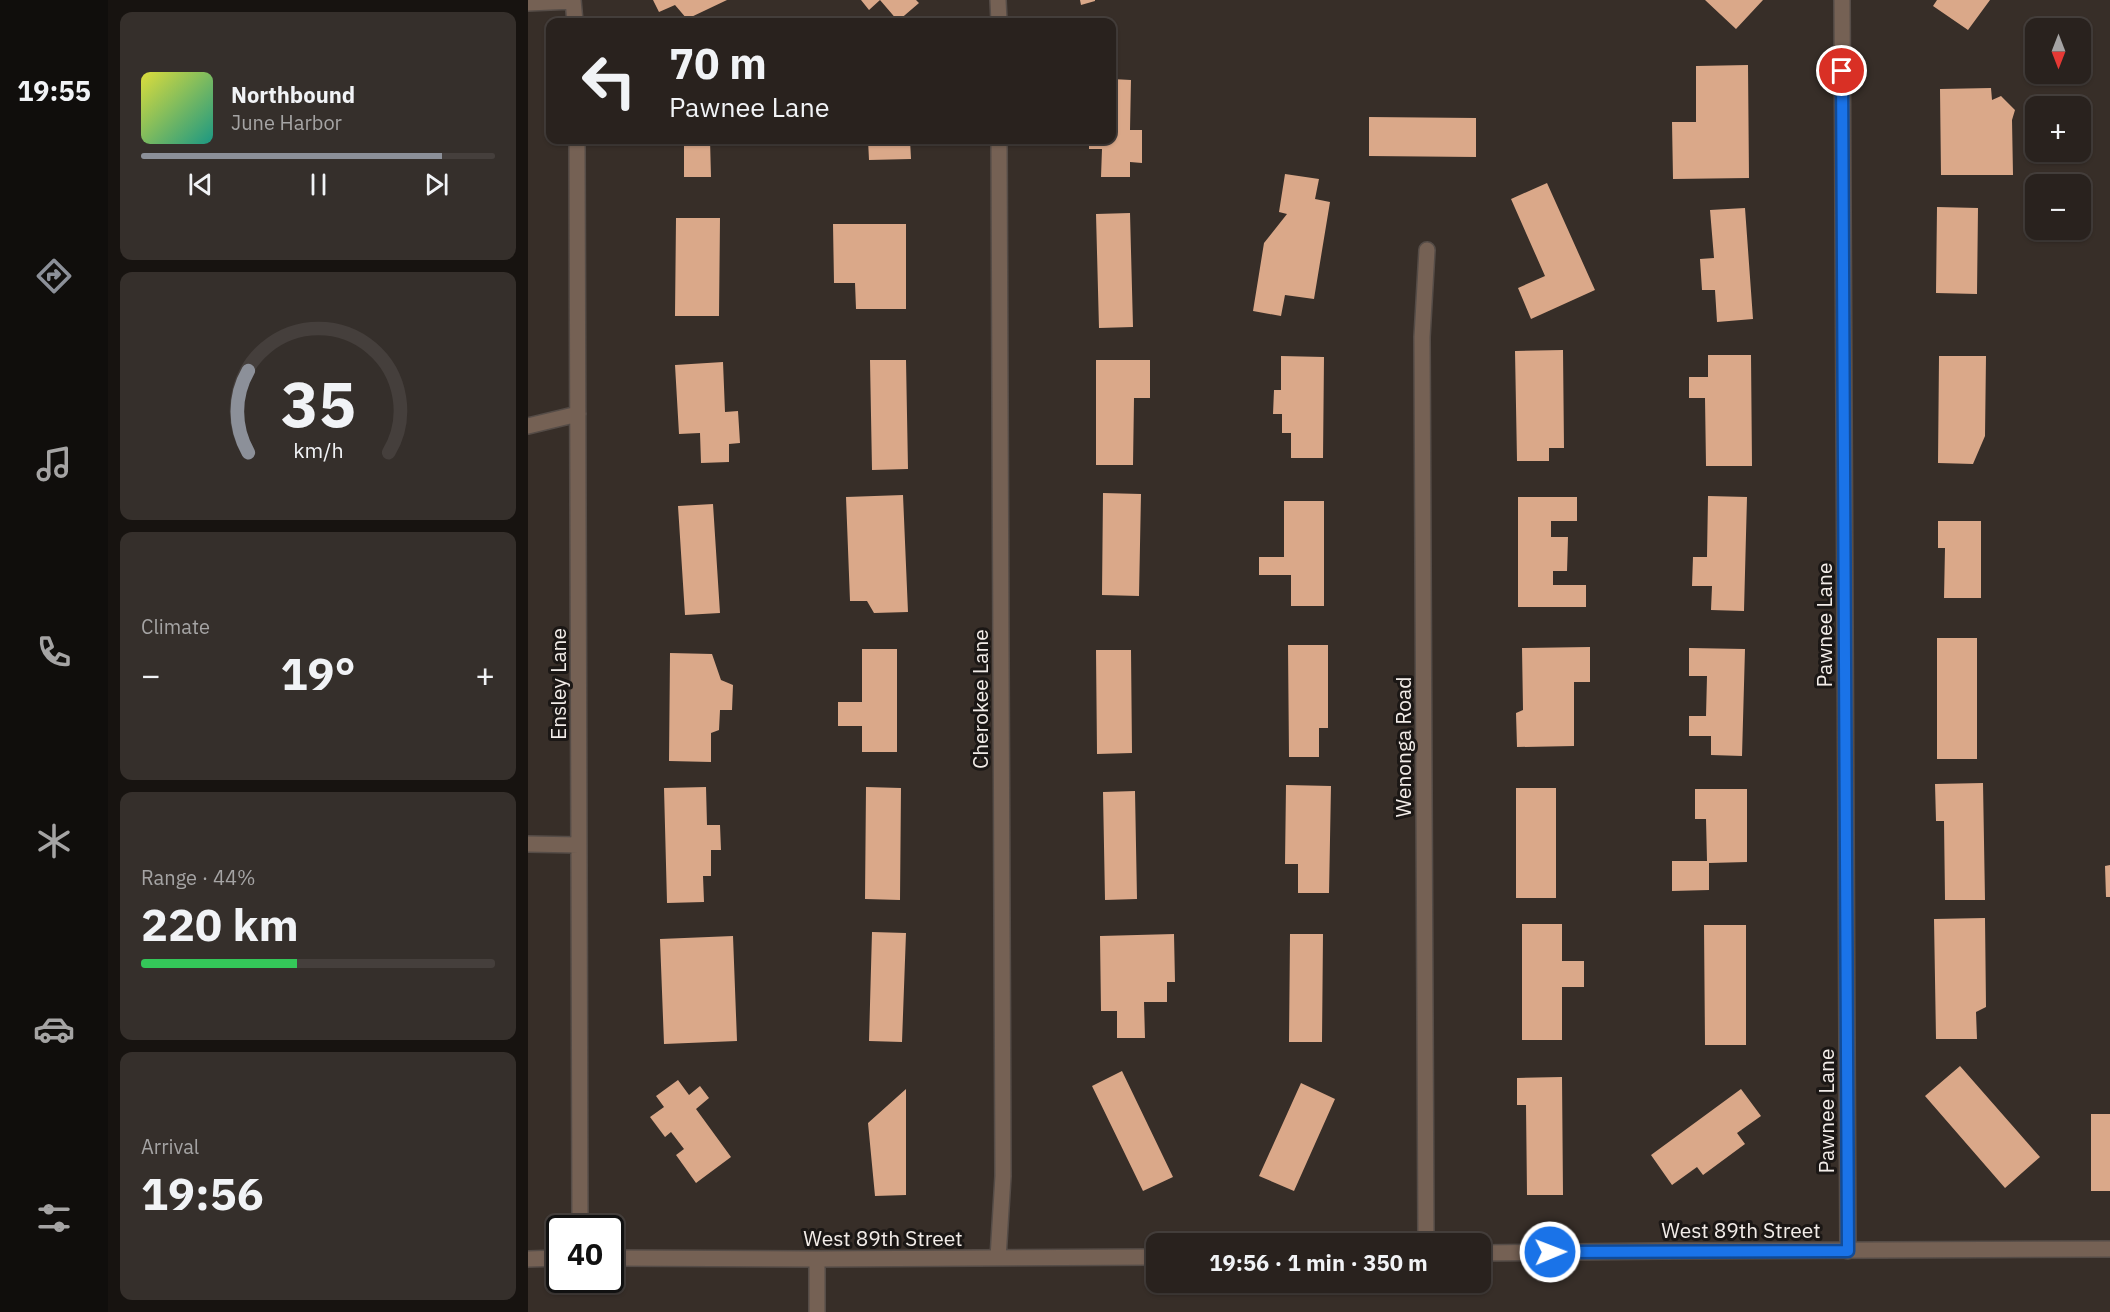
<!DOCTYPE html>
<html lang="en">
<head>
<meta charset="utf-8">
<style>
  :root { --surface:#29221e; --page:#352f2b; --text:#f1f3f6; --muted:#a5a4a4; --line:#453f3c; --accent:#8c9099 }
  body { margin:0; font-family:"IBM Plex Sans",sans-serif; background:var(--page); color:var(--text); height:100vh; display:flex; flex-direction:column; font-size:22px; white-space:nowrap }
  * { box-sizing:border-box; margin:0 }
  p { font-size:20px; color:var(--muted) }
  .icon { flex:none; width:33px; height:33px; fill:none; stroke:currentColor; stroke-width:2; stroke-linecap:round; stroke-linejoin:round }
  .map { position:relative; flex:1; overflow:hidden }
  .panel { display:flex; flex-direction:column; gap:12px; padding:12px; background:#171310; width:420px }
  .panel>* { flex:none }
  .hud { position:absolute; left:18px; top:18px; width:570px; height:126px; border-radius:12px; box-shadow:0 2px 4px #0004,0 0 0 2px var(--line); background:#29221e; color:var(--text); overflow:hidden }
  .needle { width:39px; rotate:180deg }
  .fabs { position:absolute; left:1497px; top:18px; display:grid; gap:12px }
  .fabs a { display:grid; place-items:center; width:66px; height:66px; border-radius:12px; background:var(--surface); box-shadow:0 2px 4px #0004,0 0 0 2px var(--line); font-size:30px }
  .speed { position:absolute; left:18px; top:1215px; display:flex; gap:12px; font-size:30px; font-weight:700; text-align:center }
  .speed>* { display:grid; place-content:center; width:78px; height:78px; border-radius:50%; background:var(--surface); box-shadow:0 2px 4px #0004,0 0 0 2px var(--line); line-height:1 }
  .speed .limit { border:3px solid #111; border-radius:9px; background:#fff; color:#111 }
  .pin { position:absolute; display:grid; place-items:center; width:51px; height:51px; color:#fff; margin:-26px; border:3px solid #fff; border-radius:50%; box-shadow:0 2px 6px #0007 }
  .me { position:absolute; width:66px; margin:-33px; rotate:89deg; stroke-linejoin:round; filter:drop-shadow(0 0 4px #0008) }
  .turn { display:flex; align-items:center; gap:21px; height:126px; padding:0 24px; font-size:27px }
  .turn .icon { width:78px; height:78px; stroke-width:2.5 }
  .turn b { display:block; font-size:42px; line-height:51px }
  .big { font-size:45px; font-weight:700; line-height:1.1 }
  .panel .card { flex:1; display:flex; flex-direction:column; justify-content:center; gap:9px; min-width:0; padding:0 21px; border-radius:12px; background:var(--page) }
  .panel .dial { align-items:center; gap:0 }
  .dial svg { height:156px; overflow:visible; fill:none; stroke:var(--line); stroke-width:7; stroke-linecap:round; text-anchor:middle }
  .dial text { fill:var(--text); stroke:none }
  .song { display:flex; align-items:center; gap:18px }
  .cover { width:72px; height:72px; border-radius:9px; background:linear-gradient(135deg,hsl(60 70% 55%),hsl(170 70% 35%)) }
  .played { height:6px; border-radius:3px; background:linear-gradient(90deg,var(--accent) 85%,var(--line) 85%) }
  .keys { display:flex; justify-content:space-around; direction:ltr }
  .heat { display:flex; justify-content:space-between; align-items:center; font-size:33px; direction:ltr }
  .charge { height:9px; border-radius:4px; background:linear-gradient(90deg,#34c759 44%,var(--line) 0) }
  .trip { position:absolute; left:618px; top:1233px; width:345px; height:60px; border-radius:12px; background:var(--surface); box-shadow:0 2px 4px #0004,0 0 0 2px var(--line); font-weight:700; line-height:60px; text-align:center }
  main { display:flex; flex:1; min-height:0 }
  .tabs { display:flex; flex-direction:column; width:108px; justify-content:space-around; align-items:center; background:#100e0c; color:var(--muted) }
  .tabs .icon { width:42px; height:42px }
  .tabs .active { color:var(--accent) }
  .tabs b { font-size:27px; color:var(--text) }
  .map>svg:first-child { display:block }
  .building { fill:#daa889 }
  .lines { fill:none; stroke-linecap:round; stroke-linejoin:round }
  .minor-casing { stroke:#554c47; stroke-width:18 }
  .minor { stroke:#756154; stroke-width:15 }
  .route-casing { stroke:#114b97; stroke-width:15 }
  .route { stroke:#1a73e8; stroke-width:10 }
  .labels { text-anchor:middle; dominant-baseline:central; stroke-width:6; stroke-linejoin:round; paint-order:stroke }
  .street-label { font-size:21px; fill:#f2ece8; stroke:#1b1715 }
</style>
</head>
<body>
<main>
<nav class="tabs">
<b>19:55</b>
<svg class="icon active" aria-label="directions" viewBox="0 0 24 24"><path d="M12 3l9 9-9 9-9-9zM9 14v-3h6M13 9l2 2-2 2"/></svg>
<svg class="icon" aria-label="music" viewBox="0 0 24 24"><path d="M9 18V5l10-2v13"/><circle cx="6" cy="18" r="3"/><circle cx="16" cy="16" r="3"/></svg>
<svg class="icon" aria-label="phone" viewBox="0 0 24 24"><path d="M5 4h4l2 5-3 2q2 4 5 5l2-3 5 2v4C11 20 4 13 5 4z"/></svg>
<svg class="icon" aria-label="climate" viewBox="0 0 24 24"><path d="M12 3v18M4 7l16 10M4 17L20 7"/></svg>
<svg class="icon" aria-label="car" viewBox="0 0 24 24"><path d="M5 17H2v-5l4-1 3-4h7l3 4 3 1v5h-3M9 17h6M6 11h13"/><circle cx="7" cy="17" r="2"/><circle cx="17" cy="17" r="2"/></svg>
<svg class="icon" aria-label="filters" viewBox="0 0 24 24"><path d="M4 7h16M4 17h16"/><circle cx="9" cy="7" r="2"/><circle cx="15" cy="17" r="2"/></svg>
</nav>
<section class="panel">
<div class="card">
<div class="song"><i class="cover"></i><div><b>Northbound</b><p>June Harbor</p></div></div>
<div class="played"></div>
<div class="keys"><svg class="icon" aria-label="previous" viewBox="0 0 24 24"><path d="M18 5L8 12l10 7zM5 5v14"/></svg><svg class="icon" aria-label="pause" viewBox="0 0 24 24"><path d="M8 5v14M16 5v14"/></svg><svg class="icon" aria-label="next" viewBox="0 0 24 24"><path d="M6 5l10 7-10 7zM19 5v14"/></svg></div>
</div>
<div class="card dial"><svg viewBox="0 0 100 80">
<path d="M14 69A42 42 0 1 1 86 69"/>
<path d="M14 69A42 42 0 0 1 14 27" stroke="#8c9099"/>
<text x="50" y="56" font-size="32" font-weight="700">35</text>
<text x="50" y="72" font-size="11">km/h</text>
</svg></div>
<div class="card"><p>Climate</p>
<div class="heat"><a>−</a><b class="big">19°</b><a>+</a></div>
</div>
<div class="card"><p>Range · 44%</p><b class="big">220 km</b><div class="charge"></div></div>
<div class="card"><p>Arrival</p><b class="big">19:56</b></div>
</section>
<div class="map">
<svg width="1582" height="1312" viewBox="0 0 1582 1312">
  <rect width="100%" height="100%" fill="#372e28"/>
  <path class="building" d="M125,0H199L159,19L147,5L131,12Z
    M333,0H388L391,3L370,21L352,0L341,10Z
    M552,0H567V1L553,5Z
    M1177,0H1235L1208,29Z
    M1409,0H1462L1440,30L1405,6Z
    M1220,65L1221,178L1145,179L1144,122H1168V66Z
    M584,79L603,80L602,130H614V163L602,162V177H573L574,149H561V140H584Z
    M1463,88L1464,100L1473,96L1487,110L1484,120L1485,175H1413L1412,89Z
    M841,117L948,118V157L841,156Z
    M156,140H182L183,177H156Z
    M340,140H382L383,159L341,160Z
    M757,174L791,179L787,199L802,202L786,299L757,295L753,316L725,311L736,243L759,214L751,212Z
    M1019,183L1067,290L1003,319L990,288L1017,276L983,199Z
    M1409,207L1450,208L1449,294L1408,293Z
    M1217,208L1225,319L1189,322L1187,290H1174L1172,259L1186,258L1182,210Z
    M602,213L605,327L571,328L568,214Z
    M148,218H192L191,316H147Z
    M305,224H378V309H328L327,283H306Z
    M1035,350L1036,448H1021V461H989L987,351Z
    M1180,355H1223L1224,466H1178L1177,398H1161V377H1180Z
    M753,356L796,357L795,458H763V433H754V414H745L746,390H753Z
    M1411,356H1458L1457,436L1445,464L1410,463Z
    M342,360H378L380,469L344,470Z
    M568,360H622V398H606L605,465H568Z
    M195,362L197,412L210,411L212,443L201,444V462L173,463L172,433L151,434L147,365Z
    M575,493L613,494L611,596L574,595Z
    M375,495L380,612L346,613L339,601H322L318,497Z
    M1180,496L1219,497L1216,611L1183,610L1184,586H1164L1165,557H1179Z
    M990,497H1049V521H1023V537H1040L1039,571H1025V585H1058V607H990Z
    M756,501H796V606H763V575H731V557H756Z
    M185,504L192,613L157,615L150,506Z
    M1410,521H1453V598H1416L1417,548H1410Z
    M1409,638H1449V759H1409Z
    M760,645H800V728H791V757H761Z
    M1062,647V682H1046V746L989,747L988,713L995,710L994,648Z
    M1161,648L1217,649L1214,756L1183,755V736H1161V716H1178L1179,676H1161Z
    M334,649H369V752H334V726H310V702H334Z
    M568,650H603L604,753L569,754Z
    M142,653L184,654L193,680L205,685L204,710H192L191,730L183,733V762L141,761Z
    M1455,783L1457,900H1417L1416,821H1408L1407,784Z
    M758,785L803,786L801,893H770V864H757Z
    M178,787L179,825H192L193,850H183V876H175L176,902L139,903L136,788Z
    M338,787L373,788L372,900L337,899Z
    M988,788H1028V898H988Z
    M1167,789H1219V862L1181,863V890L1144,891V861H1179L1178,819H1167Z
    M607,791L609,899L577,900L575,792Z
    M1582,865V897H1578L1577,866Z
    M1457,918L1458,1007L1448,1012L1449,1039H1408L1406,919Z
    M994,924H1034V961H1056V987H1034V1040H994Z
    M1176,925H1218V1045H1177Z
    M344,932L378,933L374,1042L341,1041Z
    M646,934L647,982H639V1002H616L617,1038H589V1011H573L572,936Z
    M762,934H795L794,1042H761Z
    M205,936L209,1041L136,1044L132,939Z
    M1432,1066L1512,1157L1477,1188L1397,1096Z
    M594,1071L645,1177L615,1191L564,1086Z
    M1034,1077L1035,1195H999L998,1105H989V1078Z
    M150,1080L161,1095L172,1086L181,1098L168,1109L203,1157L168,1183L148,1155L156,1149L143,1132L137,1137L122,1117L136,1107L128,1096Z
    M773,1083L807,1099L766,1191L731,1176Z
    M378,1089V1195L347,1196L340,1123Z
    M1213,1089L1233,1116L1209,1133L1217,1144L1175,1175L1169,1167L1144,1185L1123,1155Z
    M1563,1114H1582V1191H1563Z"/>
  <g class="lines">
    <g class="minor-casing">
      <path id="minor" d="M45,0L47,22
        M470,0L471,22
        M1314,0L1320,1251
        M0,3L45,1
        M49,140L52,1228
        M0,426L50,414
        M0,844L51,845
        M898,1244L894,337L899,250
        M952,1253L1135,1251L1582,1249
        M82,1258L289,1259L628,1257
        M470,1258L475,1176L471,140
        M0,1259L32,1258
        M289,1259V1312"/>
    </g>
    <use href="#minor" class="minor"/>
  </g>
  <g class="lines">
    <g class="route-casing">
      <path id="route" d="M1022,1252L1320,1251L1314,71"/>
    </g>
    <use href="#route" class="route"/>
  </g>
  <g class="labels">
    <g class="street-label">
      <text transform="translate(1296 625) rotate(-90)">Pawnee Lane</text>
      <text transform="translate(30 684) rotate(-90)">Ensley Lane</text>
      <text transform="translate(452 699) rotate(-90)">Cherokee Lane</text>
      <text transform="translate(875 747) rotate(-90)">Wenonga Road</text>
      <text transform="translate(1298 1111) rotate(-90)">Pawnee Lane</text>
      <text x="1213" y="1230">West 89th Street</text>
      <text x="355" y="1238">West 89th Street</text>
    </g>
  </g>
</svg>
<div class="fabs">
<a><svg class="needle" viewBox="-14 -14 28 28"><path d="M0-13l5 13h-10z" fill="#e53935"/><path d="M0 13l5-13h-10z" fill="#a5a4a4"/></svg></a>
<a>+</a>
<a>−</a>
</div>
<div class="speed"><div class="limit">40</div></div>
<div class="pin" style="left:1314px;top:71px;background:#d93025"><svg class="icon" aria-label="arrive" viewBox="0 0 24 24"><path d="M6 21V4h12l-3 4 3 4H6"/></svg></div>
<svg class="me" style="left:1022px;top:1252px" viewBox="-20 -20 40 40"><circle r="17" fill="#1a73e8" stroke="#fff" stroke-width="3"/><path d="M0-11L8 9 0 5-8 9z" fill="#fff"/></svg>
<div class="trip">19:56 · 1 min · 350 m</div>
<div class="hud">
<div class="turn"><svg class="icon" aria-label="left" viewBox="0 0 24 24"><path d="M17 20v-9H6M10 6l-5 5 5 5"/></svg><div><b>70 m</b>Pawnee Lane</div></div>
</div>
</div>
</main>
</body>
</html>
